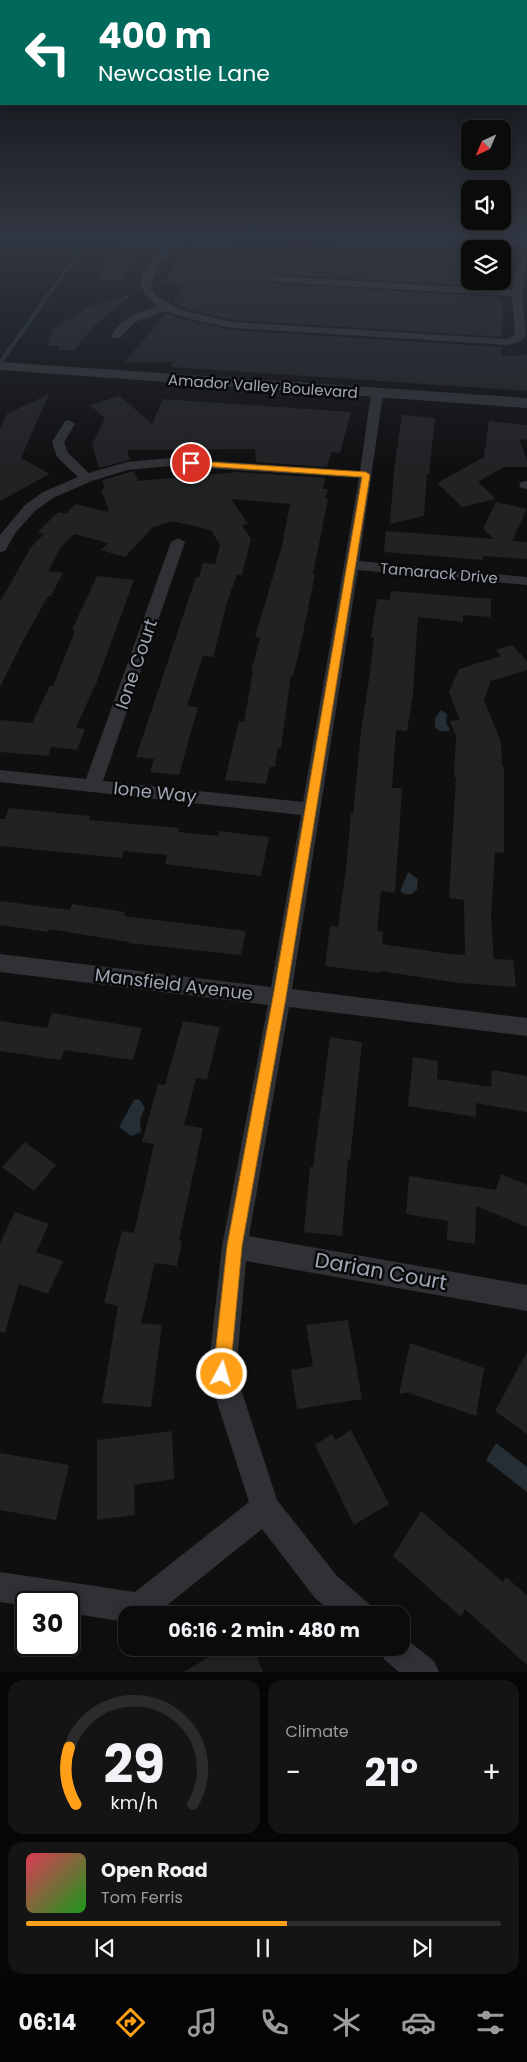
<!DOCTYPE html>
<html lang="en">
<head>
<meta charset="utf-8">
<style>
  :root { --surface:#0b0b0c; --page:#141415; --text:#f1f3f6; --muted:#9a9b9d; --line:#2b2b2d; --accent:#ffa018 }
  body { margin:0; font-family:Poppins,sans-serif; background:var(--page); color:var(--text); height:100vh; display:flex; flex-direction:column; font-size:19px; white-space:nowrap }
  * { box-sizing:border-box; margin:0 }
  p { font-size:16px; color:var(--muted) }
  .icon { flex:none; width:28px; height:28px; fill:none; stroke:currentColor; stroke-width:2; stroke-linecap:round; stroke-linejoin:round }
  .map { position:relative; height:1672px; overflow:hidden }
  .details { display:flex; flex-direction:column; gap:8px; padding:8px; background:#060607; flex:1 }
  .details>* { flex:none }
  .guide { position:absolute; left:0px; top:0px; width:528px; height:105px; box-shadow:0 2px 12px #0003,0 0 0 1px var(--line); background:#00695c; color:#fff; overflow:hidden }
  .needle { width:32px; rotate:224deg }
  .fabs { position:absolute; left:461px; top:120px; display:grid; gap:10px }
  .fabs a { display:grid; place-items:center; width:50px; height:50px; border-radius:10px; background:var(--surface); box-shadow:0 2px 12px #0003,0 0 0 1px var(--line); font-size:25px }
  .speed { position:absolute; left:15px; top:1591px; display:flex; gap:10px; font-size:25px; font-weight:700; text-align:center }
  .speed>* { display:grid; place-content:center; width:65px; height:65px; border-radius:50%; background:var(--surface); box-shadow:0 2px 12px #0003,0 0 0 1px var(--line); line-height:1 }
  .speed .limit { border:2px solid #111; border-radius:8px; background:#fff; color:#111 }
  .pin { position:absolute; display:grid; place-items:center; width:42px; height:42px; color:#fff; margin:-21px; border:2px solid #fff; border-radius:50%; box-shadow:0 1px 5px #0007 }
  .me { position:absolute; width:55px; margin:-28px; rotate:6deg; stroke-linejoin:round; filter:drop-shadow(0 0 4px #0008) }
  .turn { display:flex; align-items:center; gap:18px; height:105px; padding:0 15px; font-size:22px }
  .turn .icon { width:65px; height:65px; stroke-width:2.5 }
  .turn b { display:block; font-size:35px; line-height:42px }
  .big { font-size:38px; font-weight:700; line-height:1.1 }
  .details .tile { flex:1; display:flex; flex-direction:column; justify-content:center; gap:8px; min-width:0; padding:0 18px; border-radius:15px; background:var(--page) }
  .details .dial { align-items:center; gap:0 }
  .dial svg { height:130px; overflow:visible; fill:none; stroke:var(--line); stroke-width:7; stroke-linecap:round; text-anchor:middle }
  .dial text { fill:var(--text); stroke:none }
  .song { display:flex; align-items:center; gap:15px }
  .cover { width:60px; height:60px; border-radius:8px; background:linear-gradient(135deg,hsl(350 70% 55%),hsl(120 70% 35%)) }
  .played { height:5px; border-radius:2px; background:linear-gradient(90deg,var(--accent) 55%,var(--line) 55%) }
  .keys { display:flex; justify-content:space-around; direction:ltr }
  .heat { display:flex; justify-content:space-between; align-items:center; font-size:28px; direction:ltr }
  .details .tiles { flex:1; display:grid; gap:8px; grid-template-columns:1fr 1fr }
  .tile:last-child { grid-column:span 2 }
  .trip { position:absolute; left:118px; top:1606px; width:292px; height:50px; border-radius:15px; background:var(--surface); box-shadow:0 2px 12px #0003,0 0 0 1px var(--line); font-weight:700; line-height:50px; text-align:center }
  .tabs { display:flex; height:80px; justify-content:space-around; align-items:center; background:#040405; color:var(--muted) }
  .tabs .icon { width:35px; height:35px }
  .tabs .selected { color:var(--accent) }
  .tabs b { font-size:22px; color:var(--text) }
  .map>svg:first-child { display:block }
  .water { fill:#242e34 }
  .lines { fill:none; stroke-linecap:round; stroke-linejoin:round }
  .stream { stroke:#242e34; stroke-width:4 }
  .building { fill:#212224 }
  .minor { fill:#2f3135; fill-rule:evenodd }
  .tertiary { fill:#2f3135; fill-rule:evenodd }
  .route { fill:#ffa018; stroke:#a66810 }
  .labels { text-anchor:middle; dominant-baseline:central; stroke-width:5; stroke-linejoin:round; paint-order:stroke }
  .far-street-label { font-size:15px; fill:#9ea6b3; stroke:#0a0a0b }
  .street-label { font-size:18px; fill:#9ea6b3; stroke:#0a0a0b }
  .near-street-label { font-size:21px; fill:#9ea6b3; stroke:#0a0a0b }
</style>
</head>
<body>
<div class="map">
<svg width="527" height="1672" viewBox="0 0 527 1672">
  <rect width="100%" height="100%" fill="#0f0f10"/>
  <path class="water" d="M441,710L447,714L446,723L450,730C445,733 439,731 435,728V718Z
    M408,872L418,879L417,889L412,894H404L400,891Z
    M139,1099L145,1108L140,1119L141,1132L131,1136L119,1127L134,1100Z
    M496,1443L527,1467V1492L486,1460Z"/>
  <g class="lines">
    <path class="stream" d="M0,363L78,253L98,236"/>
  </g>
  <path class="building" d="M102,236H155L172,239L154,254L140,251L122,281L96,279L111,256L120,247L101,243Z
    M338,236H423L407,240Z
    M438,236H461L470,238V281H502L501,288L276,274L269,280L276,284L501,297V302H503L502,337L233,320L186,309L173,303L184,289V285L164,283L176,259L169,257L186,242L192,243L199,237L264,246L336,249L337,246L407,250L425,247Z
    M133,294L98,322L74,350H58L59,346H48L52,330L90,306Z
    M166,313L193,322L233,330L502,347L501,356L527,355V391L171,367L173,362L124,363Z
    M49,394L21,458L50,474L0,501V428L7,414Z
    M120,396L152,424L163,399L351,412L340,453L331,452L327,467L256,462L255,449L127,450L130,460L99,468L92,445L105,418L90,405Z
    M402,415L435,418L429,475L427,473L424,516L390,524L394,470Z
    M489,421L527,425V440L519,439L527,460V467H504L478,482L496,499L462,507L437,483L484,457Z
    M134,471L138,481L238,472L325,478L323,489H328L325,499H328L313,574H315L299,653L293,676L291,675L281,748H278L275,767H270L266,784L225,780L239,721L244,722L253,671H251L260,638L255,637L282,546L290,504L231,499L248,524L242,525L251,539L242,575H237L227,602L213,657L203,656L187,706L198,707L179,775L150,772L154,759L136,757L196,577H199L203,563L215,564L220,545L211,530L171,521L152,528L125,557L101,550L108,543L74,534L61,547L48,571L63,573L51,596H48L23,641L0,687V602L31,547L44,534L38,532L58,512L66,514L75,504L109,512L101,489H105L102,480Z
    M496,502L527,509L512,541L527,542V559L483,556V560L384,552L386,531L494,539L483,529Z
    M97,576L134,580L97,681L76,728L85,729L77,750L51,747L48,756L0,752V720L32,723L50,686H53L75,631L72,630Z
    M391,591L491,599V617L463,615V622L418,617L413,694L407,731L396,730L392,788H402L395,893L381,891L377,931L383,932L382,944L457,955L465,954L464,900L449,898L456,777H454L456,736L450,721L460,720L449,692L459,669L501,656L496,650L512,645L527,661V670L491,681L484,700L501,742L502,767H504V853L495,852L491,918L494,959L513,960L516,987L459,983L380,971V973L325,966L330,926L338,927L347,860L351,813L353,814L361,731L370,673L374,637H371L377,599L390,600Z
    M9,808L90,816L89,820L179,828L178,832L218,836L219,831L269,837L261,876L165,864L167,855L124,851L122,858L0,846V819H5Z
    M0,901L70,910L72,904L125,912L124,916L246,931L241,955L128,943L129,942L49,929L48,932L0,925Z
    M52,1013L142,1028L133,1060L64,1050L61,1060L0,1051V1021L47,1028Z
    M183,1021L220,1027L207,1080L196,1078L184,1125L203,1128L179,1240L182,1241L177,1266L155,1263L141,1323L162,1325L151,1407L102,1403L118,1306L104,1303L122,1231L134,1233L154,1144L142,1142L158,1084L165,1085Z
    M330,1037L362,1042L350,1160L348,1159L342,1236L304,1232L310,1167H313Z
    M413,1057L438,1061L437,1079L491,1087L492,1070L527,1076V1112L476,1103V1117L408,1106Z
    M25,1142L56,1165L34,1191L2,1167Z
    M501,1174L527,1185V1227L476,1206L475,1244L447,1240L448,1221L406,1214L409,1176L496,1190Z
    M15,1212L49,1224L36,1252L63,1261L48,1294L19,1284L5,1333L0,1332V1243Z
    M348,1320L362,1399L297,1409L291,1370L313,1366L306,1325Z
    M410,1343L484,1368L476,1416L409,1393L411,1392L399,1394Z
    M527,1352V1434L495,1411Z
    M351,1430L389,1504L354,1525L315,1445L332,1434L335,1440Z
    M172,1431L174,1479L134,1485L135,1515L97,1520V1440Z
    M0,1453L69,1465L56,1520L0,1510Z
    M421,1511L503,1582L506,1577L527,1595V1665L465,1609L461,1617L393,1556Z
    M223,1648H253L263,1672H184Z"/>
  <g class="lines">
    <path class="minor" d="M179,236H190L159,263L151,282L153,291L159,298L185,311L233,322L507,339L515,335L512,296L276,282L271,279L276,276L512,290L514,274L524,255L527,254L522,295L526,336L520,342L507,345L233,328L193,320L166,311L135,322L120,338H112L111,336C122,318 138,312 158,306C120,283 156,252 179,236Z
      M249,236H297L407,242C418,241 425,235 436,236L425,245L407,248L254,239Z
      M499,236H512L527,241V247Z
      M377,390L383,394L359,561L527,577V585L358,570L292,989L527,1018V1036L289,1007L249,1236L527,1285V1311L246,1261L236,1374L277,1500L337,1576L369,1604L374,1615H335L315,1598L262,1529L155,1615H126V1622L69,1613V1602H26V1606L0,1602V1572L135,1592L249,1502L208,1374L222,1246L268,1005L0,972V954L271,987L301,815L0,782V770L86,779L171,542L178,538L185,542L103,781L303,802L359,478L171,466L128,470L92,481L53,498L35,511L16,532L5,551L0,552V535L25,505L43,492L78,477L57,457L52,442L65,421L69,420L75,424L64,442L68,453L89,473L127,462L171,458L360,471L371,394Z
      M527,481V489L521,488L519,485L521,482Z
      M401,1635L434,1661L439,1672H399L384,1659L379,1648H401Z"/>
    <path class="tertiary" d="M0,362L527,398V408L0,370Z"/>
  </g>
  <linearGradient id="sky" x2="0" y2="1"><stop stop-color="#080809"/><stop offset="0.5" stop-color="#313742"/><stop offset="1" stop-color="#313742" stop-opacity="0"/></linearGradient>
  <rect width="527" height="470" fill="url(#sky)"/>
  <path class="route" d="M191,461L366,472L370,475L286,997L242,1246L230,1374L227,1380L222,1383L216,1380L213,1374L227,1246L273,997L362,477L188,465L187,463Z"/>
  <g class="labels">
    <g class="far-street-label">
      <text transform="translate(263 386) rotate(4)">Amador Valley Boulevard</text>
      <text transform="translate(439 573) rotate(5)">Tamarack Drive</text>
    </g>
    <g class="street-label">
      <text transform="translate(136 664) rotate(-71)">Ione Court</text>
      <text transform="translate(155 792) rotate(6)">Ione Way</text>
      <text transform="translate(174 984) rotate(7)">Mansfield Avenue</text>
    </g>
    <g class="near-street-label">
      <text transform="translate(381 1271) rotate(10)">Darian Court</text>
    </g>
  </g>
</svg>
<div class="fabs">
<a><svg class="needle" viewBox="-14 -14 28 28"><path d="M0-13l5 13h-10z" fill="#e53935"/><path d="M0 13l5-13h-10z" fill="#9a9b9d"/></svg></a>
<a><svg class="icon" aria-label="sound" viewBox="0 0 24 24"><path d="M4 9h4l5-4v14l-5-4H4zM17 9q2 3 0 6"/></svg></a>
<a><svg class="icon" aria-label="layers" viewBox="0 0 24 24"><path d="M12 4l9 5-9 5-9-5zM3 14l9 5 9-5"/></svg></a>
</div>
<div class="speed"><div class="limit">30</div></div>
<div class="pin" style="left:191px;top:463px;background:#d93025"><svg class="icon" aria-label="arrive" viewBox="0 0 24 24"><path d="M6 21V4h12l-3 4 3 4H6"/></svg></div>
<svg class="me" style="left:222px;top:1374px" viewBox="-20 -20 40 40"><circle r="17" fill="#ffa018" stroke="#fff" stroke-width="3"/><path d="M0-11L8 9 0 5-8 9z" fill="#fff"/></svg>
<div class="trip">06:16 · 2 min · 480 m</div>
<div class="guide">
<div class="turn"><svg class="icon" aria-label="left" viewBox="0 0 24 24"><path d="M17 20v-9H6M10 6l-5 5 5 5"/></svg><div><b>400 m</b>Newcastle Lane</div></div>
</div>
</div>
<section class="details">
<div class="tiles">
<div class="tile dial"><svg viewBox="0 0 100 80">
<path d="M14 69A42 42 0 1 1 86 69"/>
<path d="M14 69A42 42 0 0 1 10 34" stroke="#ffa018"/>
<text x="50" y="56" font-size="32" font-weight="700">29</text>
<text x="50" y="72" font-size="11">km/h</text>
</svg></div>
<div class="tile"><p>Climate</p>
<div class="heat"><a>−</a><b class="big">21°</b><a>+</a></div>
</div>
<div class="tile">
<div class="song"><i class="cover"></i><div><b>Open Road</b><p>Tom Ferris</p></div></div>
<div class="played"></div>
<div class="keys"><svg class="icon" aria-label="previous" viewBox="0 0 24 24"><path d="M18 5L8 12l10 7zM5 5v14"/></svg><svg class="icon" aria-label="pause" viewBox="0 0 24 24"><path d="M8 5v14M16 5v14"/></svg><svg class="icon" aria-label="next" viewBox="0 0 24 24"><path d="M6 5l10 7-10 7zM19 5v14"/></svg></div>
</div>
</div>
</section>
<nav class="tabs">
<b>06:14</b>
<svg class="icon selected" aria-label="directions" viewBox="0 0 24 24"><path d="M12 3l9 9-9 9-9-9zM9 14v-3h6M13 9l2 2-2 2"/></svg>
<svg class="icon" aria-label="music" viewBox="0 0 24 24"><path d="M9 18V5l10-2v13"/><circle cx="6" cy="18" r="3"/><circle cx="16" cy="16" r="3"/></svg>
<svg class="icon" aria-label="phone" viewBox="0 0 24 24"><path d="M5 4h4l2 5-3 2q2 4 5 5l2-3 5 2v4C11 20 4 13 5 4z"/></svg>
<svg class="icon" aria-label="climate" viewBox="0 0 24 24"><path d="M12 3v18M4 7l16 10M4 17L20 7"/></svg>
<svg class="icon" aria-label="car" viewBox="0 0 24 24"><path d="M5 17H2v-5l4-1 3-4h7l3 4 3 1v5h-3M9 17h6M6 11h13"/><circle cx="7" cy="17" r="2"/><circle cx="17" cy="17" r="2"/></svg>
<svg class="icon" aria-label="filters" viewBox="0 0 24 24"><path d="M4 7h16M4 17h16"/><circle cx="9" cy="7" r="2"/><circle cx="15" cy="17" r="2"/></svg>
</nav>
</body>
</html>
